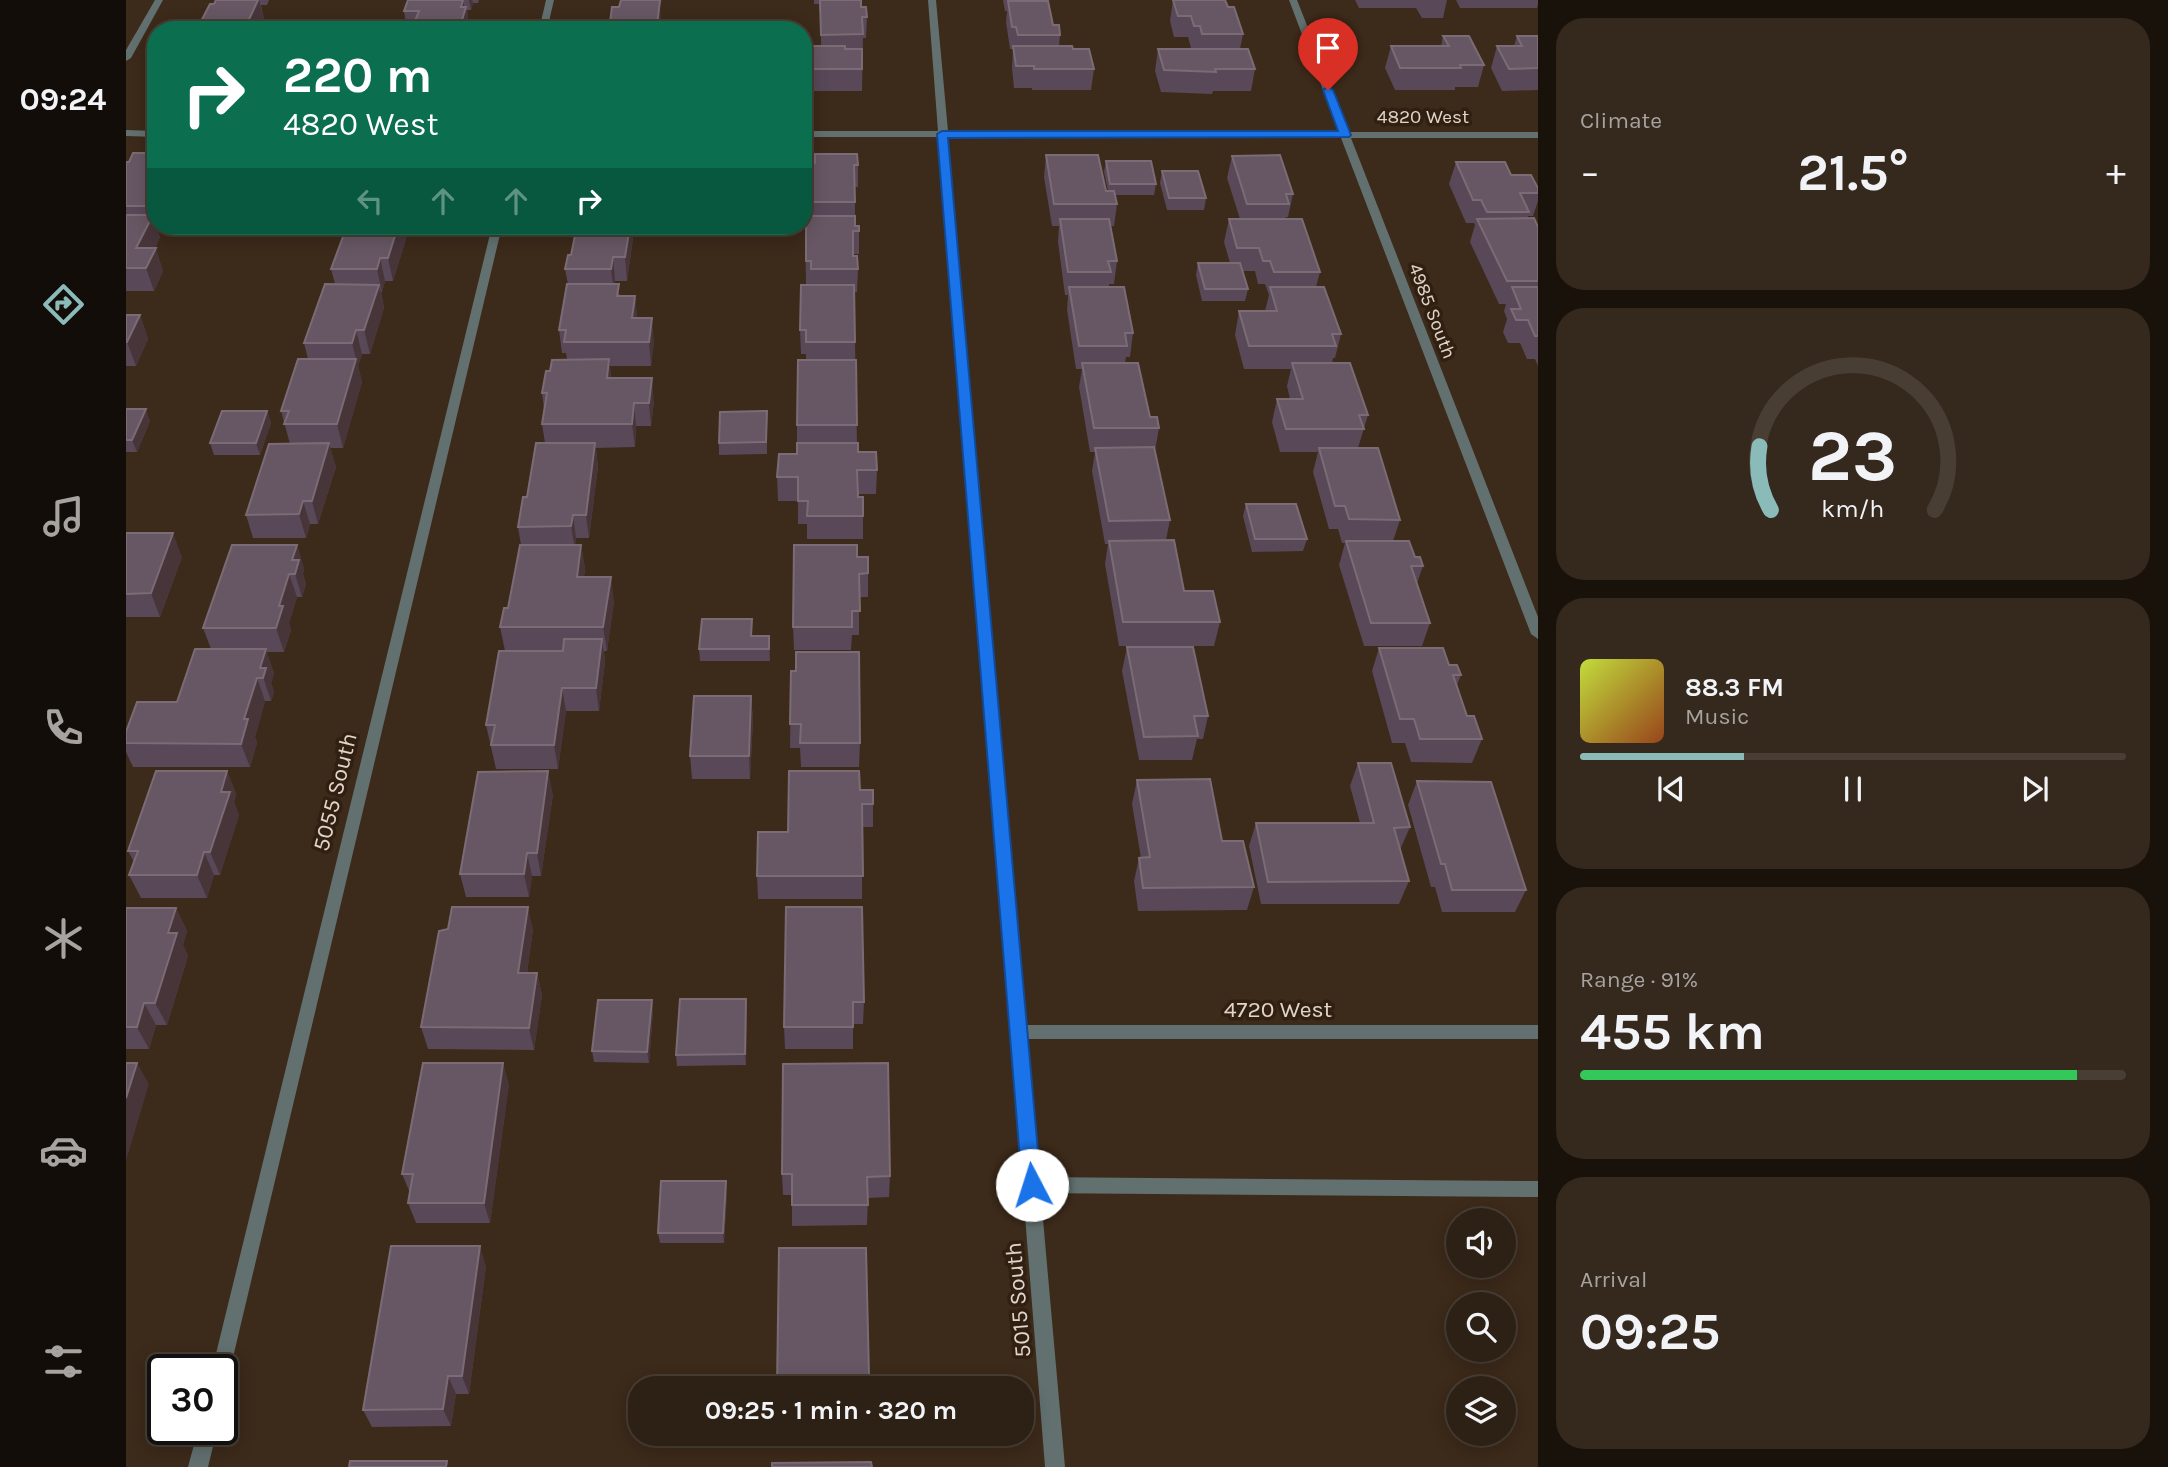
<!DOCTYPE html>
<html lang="en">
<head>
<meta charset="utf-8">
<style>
  :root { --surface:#2d2014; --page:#35281d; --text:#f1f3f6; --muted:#a7a3a0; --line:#483e34; --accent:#8bbbb9 }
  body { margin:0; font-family:Karla,sans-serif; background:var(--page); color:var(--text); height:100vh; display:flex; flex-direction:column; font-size:26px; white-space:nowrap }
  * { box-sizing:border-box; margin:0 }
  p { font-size:23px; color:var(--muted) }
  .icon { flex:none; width:38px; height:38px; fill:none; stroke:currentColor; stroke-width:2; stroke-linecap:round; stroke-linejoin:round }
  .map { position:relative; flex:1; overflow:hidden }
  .panel { display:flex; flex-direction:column; gap:18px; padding:18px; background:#19120b; width:630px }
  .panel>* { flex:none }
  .banner { position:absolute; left:21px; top:21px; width:665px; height:214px; border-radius:28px; box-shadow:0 4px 18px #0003,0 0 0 2px var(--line); background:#0b6e4f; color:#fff; overflow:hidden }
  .buttons { position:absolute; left:1320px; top:1208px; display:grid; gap:14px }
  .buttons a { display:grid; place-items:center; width:70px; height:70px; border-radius:50%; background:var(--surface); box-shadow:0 4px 18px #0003,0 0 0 2px var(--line); font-size:35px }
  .speed { position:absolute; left:21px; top:1354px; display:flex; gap:14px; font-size:35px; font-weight:700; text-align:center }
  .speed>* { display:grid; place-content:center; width:91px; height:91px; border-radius:50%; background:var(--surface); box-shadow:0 4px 18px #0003,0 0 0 2px var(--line); line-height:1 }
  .speed .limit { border:4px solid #111; border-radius:10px; background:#fff; color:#111 }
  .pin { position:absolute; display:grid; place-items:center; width:60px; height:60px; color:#fff; margin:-72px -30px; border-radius:50% 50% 50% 0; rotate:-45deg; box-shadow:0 0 7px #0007 }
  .pin .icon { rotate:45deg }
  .me { position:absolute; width:77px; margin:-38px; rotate:355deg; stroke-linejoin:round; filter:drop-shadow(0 0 5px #0008) }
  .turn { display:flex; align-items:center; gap:24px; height:147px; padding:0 21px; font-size:32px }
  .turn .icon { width:91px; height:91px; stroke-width:2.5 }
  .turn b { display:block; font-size:49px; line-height:60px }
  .lanes { display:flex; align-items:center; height:66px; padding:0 21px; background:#0003; justify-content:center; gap:35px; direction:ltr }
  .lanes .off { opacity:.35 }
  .big { font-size:52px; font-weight:700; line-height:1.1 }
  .panel .widget { flex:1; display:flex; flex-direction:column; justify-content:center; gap:10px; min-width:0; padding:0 24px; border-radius:28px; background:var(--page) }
  .panel .dial { align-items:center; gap:0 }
  .dial svg { height:182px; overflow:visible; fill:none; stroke:var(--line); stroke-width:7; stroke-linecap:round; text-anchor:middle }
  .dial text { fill:var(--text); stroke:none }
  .song { display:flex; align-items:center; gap:21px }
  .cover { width:84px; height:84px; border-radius:10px; background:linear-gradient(135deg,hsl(70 70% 55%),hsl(20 70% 35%)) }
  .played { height:7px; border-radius:4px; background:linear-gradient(90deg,var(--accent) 30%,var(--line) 30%) }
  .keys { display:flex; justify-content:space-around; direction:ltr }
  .heat { display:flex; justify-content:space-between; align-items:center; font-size:38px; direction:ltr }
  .charge { height:10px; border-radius:5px; background:linear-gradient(90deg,#34c759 91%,var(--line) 0) }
  .trip { position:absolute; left:502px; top:1376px; width:406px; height:70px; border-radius:28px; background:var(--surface); box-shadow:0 4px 18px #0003,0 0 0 2px var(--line); font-weight:700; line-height:70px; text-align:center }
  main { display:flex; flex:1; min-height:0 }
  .dock { display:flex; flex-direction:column; width:126px; justify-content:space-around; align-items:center; background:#120d08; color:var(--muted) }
  .dock .icon { width:49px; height:49px }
  .dock .on { color:var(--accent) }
  .dock b { font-size:32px; color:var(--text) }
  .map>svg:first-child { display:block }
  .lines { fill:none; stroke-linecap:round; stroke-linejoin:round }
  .service { fill:#627070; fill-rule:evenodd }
  .minor { fill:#627070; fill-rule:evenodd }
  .wall { fill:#584858 }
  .shaded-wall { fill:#47353a }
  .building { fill:#675764; stroke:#7a6b74; stroke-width:2 }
  .route { fill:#1a73e8; stroke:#114b97; stroke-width:2 }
  .labels { text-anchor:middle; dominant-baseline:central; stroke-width:7; stroke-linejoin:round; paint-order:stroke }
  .far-street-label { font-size:19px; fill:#e0d5cb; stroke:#312011 }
  .street-label { font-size:23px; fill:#e0d5cb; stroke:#312011 }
</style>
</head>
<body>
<main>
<nav class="dock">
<b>09:24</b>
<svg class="icon on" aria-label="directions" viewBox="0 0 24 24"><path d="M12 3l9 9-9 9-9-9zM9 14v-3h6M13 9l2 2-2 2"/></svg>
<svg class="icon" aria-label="music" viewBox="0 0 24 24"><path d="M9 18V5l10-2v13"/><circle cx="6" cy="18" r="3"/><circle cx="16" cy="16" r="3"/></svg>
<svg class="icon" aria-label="phone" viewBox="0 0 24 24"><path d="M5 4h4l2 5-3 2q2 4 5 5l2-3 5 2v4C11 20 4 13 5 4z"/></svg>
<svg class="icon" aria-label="climate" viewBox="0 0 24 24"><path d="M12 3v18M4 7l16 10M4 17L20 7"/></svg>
<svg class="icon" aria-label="car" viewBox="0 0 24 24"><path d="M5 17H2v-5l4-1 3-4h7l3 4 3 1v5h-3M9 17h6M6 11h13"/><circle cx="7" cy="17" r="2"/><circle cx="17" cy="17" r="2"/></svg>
<svg class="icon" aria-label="filters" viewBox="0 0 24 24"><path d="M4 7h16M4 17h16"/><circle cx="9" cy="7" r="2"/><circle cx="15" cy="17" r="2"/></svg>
</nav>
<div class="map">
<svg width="1412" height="1467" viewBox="0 0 1412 1467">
  <rect width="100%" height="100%" fill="#3c2a1a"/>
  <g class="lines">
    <path class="service" d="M906,1177L1412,1181V1197L906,1193L900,1191L897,1185L900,1179Z"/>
    <path class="minor" d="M29,0H37L5,58L0,61V50Z
      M420,0H428L421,30H413Z
      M802,0H810L822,131L1213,132L1163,0H1171L1223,132H1412V138H1225L1412,617V639L1405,634L1215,138L822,137L900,1025H1412V1039H901L939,1467H919L813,137H677V131H812Z
      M0,130L30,131V137L0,136Z
      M366,226H376L104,1370L102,1377L96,1379V1370H86Z
      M72,1430H91L82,1467H62Z"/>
  </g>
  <path class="wall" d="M90,0H143L141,5H135L138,19L133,30H73L72,27Z
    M282,0H353L352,3H347L345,10H341L343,30H281L278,11Z
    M688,0H735V7L741,17L740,38H737L736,91H677V46H695V11H693V4H688Z
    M877,0H922L927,25L934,35L933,46L947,49L968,69L965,90H906V88H888L886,68L887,49H884L880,22L881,11H879Z
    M1047,0L1102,7L1117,34L1114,49L1129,69L1125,91H1087L1086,94L1035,92L1029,71L1032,49H1070L1065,48L1062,37H1048L1044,21Z
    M1229,0H1321L1317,18H1296L1290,8H1233Z
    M1330,0H1412V4L1411,8H1334Z
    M1317,36L1358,65L1352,87H1329V90H1269L1259,68L1265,46H1315Z
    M1391,36H1412V90L1376,91L1365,68L1371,46H1388Z
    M30,153V226L34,237L29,248L37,271L28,291H0V162Z
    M920,155L980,191H982L978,172L980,161L1030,184L1028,195H989L991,204L988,226H985L991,261L988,284H983V287L1007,333L1004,357H1000L999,363L1024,417L1033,428L1029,451L1044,520L1040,540L1058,591L1094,622L1088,646H993L979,564L982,544H979L966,471L969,452H964L953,387L956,369H950L941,310L942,295H939L932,242L933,226H926L918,177Z
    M1106,156L1167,194L1162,217H1160L1159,219L1194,272L1190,287L1215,334L1209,358H1207L1206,363L1242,415L1232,448L1274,520L1267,541L1289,557L1297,566L1291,583L1304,623L1296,646H1238L1213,565L1219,543H1216L1212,529H1203L1187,472L1192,452H1154L1146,422L1151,399H1164L1161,386L1165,369H1118L1109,335L1113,311H1139L1143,295L1139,284H1132L1129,271H1116L1122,289L1119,301H1076L1070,275L1072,263H1104L1098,242L1103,219H1114L1101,178Z
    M1330,162L1385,175L1412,188V201L1407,216H1402L1401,219L1412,227V366L1409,359H1401L1394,343H1382L1377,332L1381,319L1378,311L1380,304H1373L1344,242L1349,225L1348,223H1340L1323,184Z
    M678,163L732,165V187H729V226L733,231V254H727L732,269L731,292H728L731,443L732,452L751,470L750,494H732L737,516V539H681V524H672V501H652L651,477L671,454V425L680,360V354H675L674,330L680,284Z
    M1036,171L1080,198L1078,210H1041L1034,183Z
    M221,226H277L280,239L267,281H259L256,292H255L258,308L244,354H236L232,366L236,382L217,448H204L210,467L192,524H184L180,538H127L120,515L164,444L155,411L182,359L178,343L209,284L205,269Z
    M507,238L501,281H489V284L494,296H509L511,318L528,341L525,366H484L485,378L528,401L525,426H510L509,447L470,448L472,467L463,538H450L449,545H455L459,569L458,577L488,601L481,651H478L479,662L473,711H440L432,769H370L360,725L379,651L374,627L382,608L395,545L392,527L419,443L416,424L418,409L416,393L424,371L441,359L440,353H436L433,330L442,284L439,269L445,255Z
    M0,315H14L22,339L10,366H0Z
    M0,409L24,421L11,452H0Z
    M141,411L145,423L134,455H88L84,443Z
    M641,411V454L593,455V443Z
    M1120,504L1181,539L1177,551L1126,552L1117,516Z
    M0,533L56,557L34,617H0Z
    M171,545L178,569L177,574L180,584L176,597H171L163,623L165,630L158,652H140L148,673L145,683L148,692L145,701H139L129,737L131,743L124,767H7L0,752V732L51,702L85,649L77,628Z
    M731,557L742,573V597H733V635H726L725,650H668L667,627Z
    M626,636H643L644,661H574L573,649Z
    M1001,647L1082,716L1077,739H1071L1066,760H1013L996,671Z
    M1253,648L1323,665L1335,675L1331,685L1341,716L1356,739L1346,763L1285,762L1279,743H1266L1246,671Z
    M665,671L734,743L733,767H675L674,748H664Z
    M625,696L627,720L624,779H566L564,756Z
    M1232,763L1284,827L1274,850L1283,881L1273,904H1135L1123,846L1130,823H1234L1224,786Z
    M101,771L110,794L108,802L113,815L94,875H88L81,898H15L3,875L8,862L2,851Z
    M1011,780L1096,841L1128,887L1121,910L1012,911L1008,881L1013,858H1015L1006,804Z
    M1291,781L1400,890L1389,912H1316L1309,887H1305L1282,805Z
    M734,790L747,804V827H736V899H632L631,876L662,832Z
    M427,794L415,876H406L403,897H340L334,874Z
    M660,907L738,1002L737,1024H727V1049H659L658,1027Z
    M0,908H50L61,931L57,945L62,956L41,1025H30L23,1049H0Z
    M407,929L401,973H411L416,995L408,1050L302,1049L295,1027Z
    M526,1000L527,1011L523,1063L468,1062L466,1051Z
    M621,1010L620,1065L551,1066L550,1055Z
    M383,1084L364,1223H290L282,1203L284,1193L276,1174Z
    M656,1174L764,1176L763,1197L742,1198L741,1225L666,1226V1195H657Z
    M601,1192L598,1243H534L532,1233Z
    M653,1248L743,1376V1388H651Z
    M360,1266L343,1394H330L325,1426L246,1427L237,1410Z"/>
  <path class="shaded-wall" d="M132,0H133L138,19L133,30H122L121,24Z
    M337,0L339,11L340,7L343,30H333L335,7Z
    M343,0H346L347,3L345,10Z
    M533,0H536L534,7L535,21V30H531Z
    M28,191L30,196V226L34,237L20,268L10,248L25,219L21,206Z
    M272,226H277L280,239L267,281L262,258Z
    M504,226H506L507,238L501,281L499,257Z
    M30,248L37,271L28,291L20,268Z
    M487,257L489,281L488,292L485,269Z
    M254,258L259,281L256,292L251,269Z
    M253,285L258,308L244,354L238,330Z
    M509,296L511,320L506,318Z
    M14,315L22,339L10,366L1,342Z
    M526,318L528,341L525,366L523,342Z
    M230,330L236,354L232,366L236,382L217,448L211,424L230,359L226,343Z
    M483,359L486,383L481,378Z
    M526,378L528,401L525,426L523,403Z
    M508,403L510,426L509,447L506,424Z
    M20,409L24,421L11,452L6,440Z
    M141,411L145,423L134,455L130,443Z
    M203,443L210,467L192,524L186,501Z
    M469,443L472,467L463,538L460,515Z
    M177,501L184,524L180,538L173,514Z
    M447,515L450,538L449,550L445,526Z
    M47,533L56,557L34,617L25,593Z
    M171,545L178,569L177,574L180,584L176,597L169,574L166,560Z
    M455,545L459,569L454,601L451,577Z
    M163,574L171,597L163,623L165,630L158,652L150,628L153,606Z
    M485,577L488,601L481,651L477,627Z
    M476,639L479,662L473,711L470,688Z
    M140,649L148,673L145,683L148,692L145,701L134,668Z
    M131,678L139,701L129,737L131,743L124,767L115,744L118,719Z
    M436,688L440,711L432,769L428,745Z
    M625,696L627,720L624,779L623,756Z
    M101,771L110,794L108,802L113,815L94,875L84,852L95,792Z
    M422,771L427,794L415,876L411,853Z
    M78,852L88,875L81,898L71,875Z
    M401,853L406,876L403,897L398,874Z
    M402,907L407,929L398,995L392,973Z
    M50,908L61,931L57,945L62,956L41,1025L29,1003L42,933Z
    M411,973L416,995L408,1050L403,1028Z
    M620,999L621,1010L620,1065L619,1054Z
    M526,1000L527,1011L523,1063L521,1052Z
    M18,1003L30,1025L23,1049L11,1027Z
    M11,1063L23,1084L0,1161V1098Z
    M377,1063L383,1084L364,1223L358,1203Z
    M600,1181L601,1192L598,1243L597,1233Z
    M354,1246L360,1266L343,1394L336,1376Z
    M322,1376L330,1394L325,1426L317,1409Z"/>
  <path class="building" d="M90,0H132L121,24H114L111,30H86L87,27H72L84,4H88Z
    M282,0H337L335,7H340L333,30H292L293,26H287L293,11H278Z
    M495,0H534L531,26H546L545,30H483L486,7H493Z
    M694,0H735V7H740L741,17H736L737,34L695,35Z
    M1047,0H1099L1102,7H1108L1117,34H1076L1074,26H1068L1065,16H1052Z
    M882,1H922L927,25H933L934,35H892L890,27H886Z
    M1317,36H1343L1358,65H1334L1335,68H1274L1265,46H1323Z
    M1391,36H1412V68L1383,69L1371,46H1396Z
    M677,46H719V49H736V69H677Z
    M887,46H946L947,49H963L968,69H908V66H890Z
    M1032,49H1122L1129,69H1089L1090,72L1038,70Z
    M7,153H30V191H28L21,206H0V162H3Z
    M689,154H731L732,165H728L729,202H679L678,163H689Z
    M920,155H972L980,191H988L991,204H928Z
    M1154,155L1167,194H1160L1163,204H1121L1106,156Z
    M980,161H1025L1030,184H984Z
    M1330,162H1379L1385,175H1405L1412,188V193H1394L1403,212H1361L1355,200H1347Z
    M1036,171H1072L1080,198H1043Z
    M0,215H27L10,248H30L20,268H0Z
    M680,216H729V226H733V231H727V256H731L732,269H685V261H680Z
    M1408,218L1412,227V281H1381L1351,219Z
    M934,219H983L991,261H982L985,272H942Z
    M1103,219H1176L1194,272H1148L1144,261H1137L1133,248H1111Z
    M221,226H272L262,258H254L251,269H205Z
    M451,226H504L499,257H487L485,269H439L442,255H445Z
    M1072,263H1114L1122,289H1079Z
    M199,284L253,285L238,330H230L226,343H178Z
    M441,284H493L491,296H509L506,318H526L523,342H438L440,330H433Z
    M675,285H728L729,342H680V330H674Z
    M943,287H998L1007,333H999L1001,346H953Z
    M1144,287H1198L1215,334H1206L1210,346H1123L1113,311H1151Z
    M1386,287H1412V336H1409L1402,320H1390L1385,309H1395Z
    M0,315H14L1,342H0Z
    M172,359H230L211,424H158L163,411H155Z
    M483,359L481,378H526L523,403H508L506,424H416L421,393H416L420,371H424L426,360Z
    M672,360H730L731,425H671Z
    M956,363H1012L1024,417H1031L1033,428H968Z
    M1166,363H1224L1242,415H1233L1238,429H1160L1151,399H1177Z
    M0,409H20L6,440H0Z
    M96,411H141L130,443H84Z
    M641,411L640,442L593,443L594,412Z
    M203,443L186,501H177L173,514L120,515L143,444Z
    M410,443H469L460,515H447L445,526L392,527L397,497H401Z
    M671,443H732V452H750L751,470H731L732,497H737V516H681L682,501H672V477H651L653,454H671Z
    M1028,447L1044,520L983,521L969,448Z
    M1193,448H1252L1274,520L1223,519L1219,506H1209Z
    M1120,504H1170L1181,539H1129Z
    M0,533H47L25,593L0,594Z
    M1048,540L1058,591H1087L1094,622H997L983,541Z
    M1220,541H1283L1289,557H1294L1297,566H1285L1304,623H1245Z
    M106,545H171L166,560H173L169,574H163L153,606H157L150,628H77Z
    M394,545H455L451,577H485L477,627H374L378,608H382Z
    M668,545H731V557H742V573L733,574L734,611H726V627H667Z
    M576,619H626L625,636H643V649H573Z
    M438,639H476L470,688H436L428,745H365L369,725H360L373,651H437Z
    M1001,647H1067L1082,716H1068L1072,736L1018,737Z
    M1253,648H1317L1323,665H1331L1335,675H1327L1341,716H1348L1356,739H1294L1288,719H1274Z
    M69,649H140L134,668H140L137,678H131L118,719H122L115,744L0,743V732L11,702H51Z
    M670,652H733L734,743H674L675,724H664L665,671H670Z
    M568,696H625L623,756H564Z
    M1232,763H1265L1284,827L1268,828L1283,881L1142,882L1130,823H1248Z
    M30,771H101L95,792H104L84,852H78L71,875H3L12,851H2Z
    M422,771L411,853H401L398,874H334L352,772Z
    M663,771H733L734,790H747V804H736L737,876H631L632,832H662Z
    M1084,779L1096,841H1117L1128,887L1017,888L1013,858L1024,857L1011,780Z
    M1291,781L1365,782L1400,890H1326L1319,864H1315Z
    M326,907H402L392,973H411L403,1028L295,1027L313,931L322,929Z
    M660,907H736L738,1002H727V1027H658Z
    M0,908H50L42,933H51L29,1003H18L11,1027H0Z
    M554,999H620L619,1054L550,1055Z
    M472,1000H526L521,1052L466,1051Z
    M0,1063H11L0,1098Z
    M297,1063H377L358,1203H282L287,1174H276Z
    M762,1063L764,1176L741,1177L742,1205H666V1174H656L657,1064Z
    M535,1181H600L597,1233H532Z
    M265,1246H354L336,1376H322L317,1409L237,1410Z
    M653,1248H740L743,1376H729V1388H651Z
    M224,1461H321L320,1467H223Z
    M745,1462L746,1467H646V1463Z"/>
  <path class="route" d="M1202,87L1207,90L1225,135L1223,137L822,138L915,1185L913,1191L906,1194L899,1191L896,1185L811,134L816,131H1212L1197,90Z"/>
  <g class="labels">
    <g class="far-street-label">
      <text x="1297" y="117">4820 West</text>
      <text transform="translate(1306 311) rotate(69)">4985 South</text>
    </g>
    <g class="street-label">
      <text transform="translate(209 792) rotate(-76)">5055 South</text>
      <text x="1152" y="1009">4720 West</text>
      <text transform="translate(892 1300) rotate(-95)">5015 South</text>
    </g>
  </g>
</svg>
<div class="buttons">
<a><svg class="icon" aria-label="sound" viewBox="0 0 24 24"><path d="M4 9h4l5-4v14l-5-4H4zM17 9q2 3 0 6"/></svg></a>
<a><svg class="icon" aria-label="search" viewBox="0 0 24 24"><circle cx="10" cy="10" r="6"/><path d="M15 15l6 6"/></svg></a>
<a><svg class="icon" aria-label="layers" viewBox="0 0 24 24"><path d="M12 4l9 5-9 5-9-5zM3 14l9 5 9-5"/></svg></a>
</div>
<div class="speed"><div class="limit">30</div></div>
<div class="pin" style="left:1202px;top:90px;background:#d93025"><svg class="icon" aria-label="arrive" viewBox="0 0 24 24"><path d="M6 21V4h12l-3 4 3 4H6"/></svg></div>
<svg class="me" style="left:906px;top:1185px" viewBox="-20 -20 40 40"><circle r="19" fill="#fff"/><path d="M0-13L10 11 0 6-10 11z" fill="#1a73e8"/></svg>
<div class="trip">09:25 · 1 min · 320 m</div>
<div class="banner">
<div class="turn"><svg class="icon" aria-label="right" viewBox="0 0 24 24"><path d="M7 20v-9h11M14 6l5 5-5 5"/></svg><div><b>220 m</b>4820 West</div></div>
<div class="lanes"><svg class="icon off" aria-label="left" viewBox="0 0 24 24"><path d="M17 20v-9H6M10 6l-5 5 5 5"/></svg><svg class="icon off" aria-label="ahead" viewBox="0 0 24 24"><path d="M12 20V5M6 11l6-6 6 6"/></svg><svg class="icon off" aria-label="ahead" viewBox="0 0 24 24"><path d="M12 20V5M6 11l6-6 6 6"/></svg><svg class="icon" aria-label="right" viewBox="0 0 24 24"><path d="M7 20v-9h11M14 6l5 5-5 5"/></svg></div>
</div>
</div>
<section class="panel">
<div class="widget"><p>Climate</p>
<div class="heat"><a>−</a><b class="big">21.5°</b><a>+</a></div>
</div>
<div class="widget dial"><svg viewBox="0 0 100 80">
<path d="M14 69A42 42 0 1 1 86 69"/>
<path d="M14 69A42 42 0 0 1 9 41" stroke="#8bbbb9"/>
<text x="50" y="56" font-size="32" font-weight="700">23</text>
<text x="50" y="72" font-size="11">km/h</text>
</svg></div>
<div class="widget">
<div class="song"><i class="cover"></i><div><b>88.3 FM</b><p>Music</p></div></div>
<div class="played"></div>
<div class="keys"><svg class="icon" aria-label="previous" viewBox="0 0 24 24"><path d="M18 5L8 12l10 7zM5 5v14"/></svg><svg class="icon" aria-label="pause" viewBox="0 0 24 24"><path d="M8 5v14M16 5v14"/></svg><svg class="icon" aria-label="next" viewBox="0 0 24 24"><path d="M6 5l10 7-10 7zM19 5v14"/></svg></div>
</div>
<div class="widget"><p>Range · 91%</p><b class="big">455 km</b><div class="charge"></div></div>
<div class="widget"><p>Arrival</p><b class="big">09:25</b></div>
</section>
</main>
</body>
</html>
